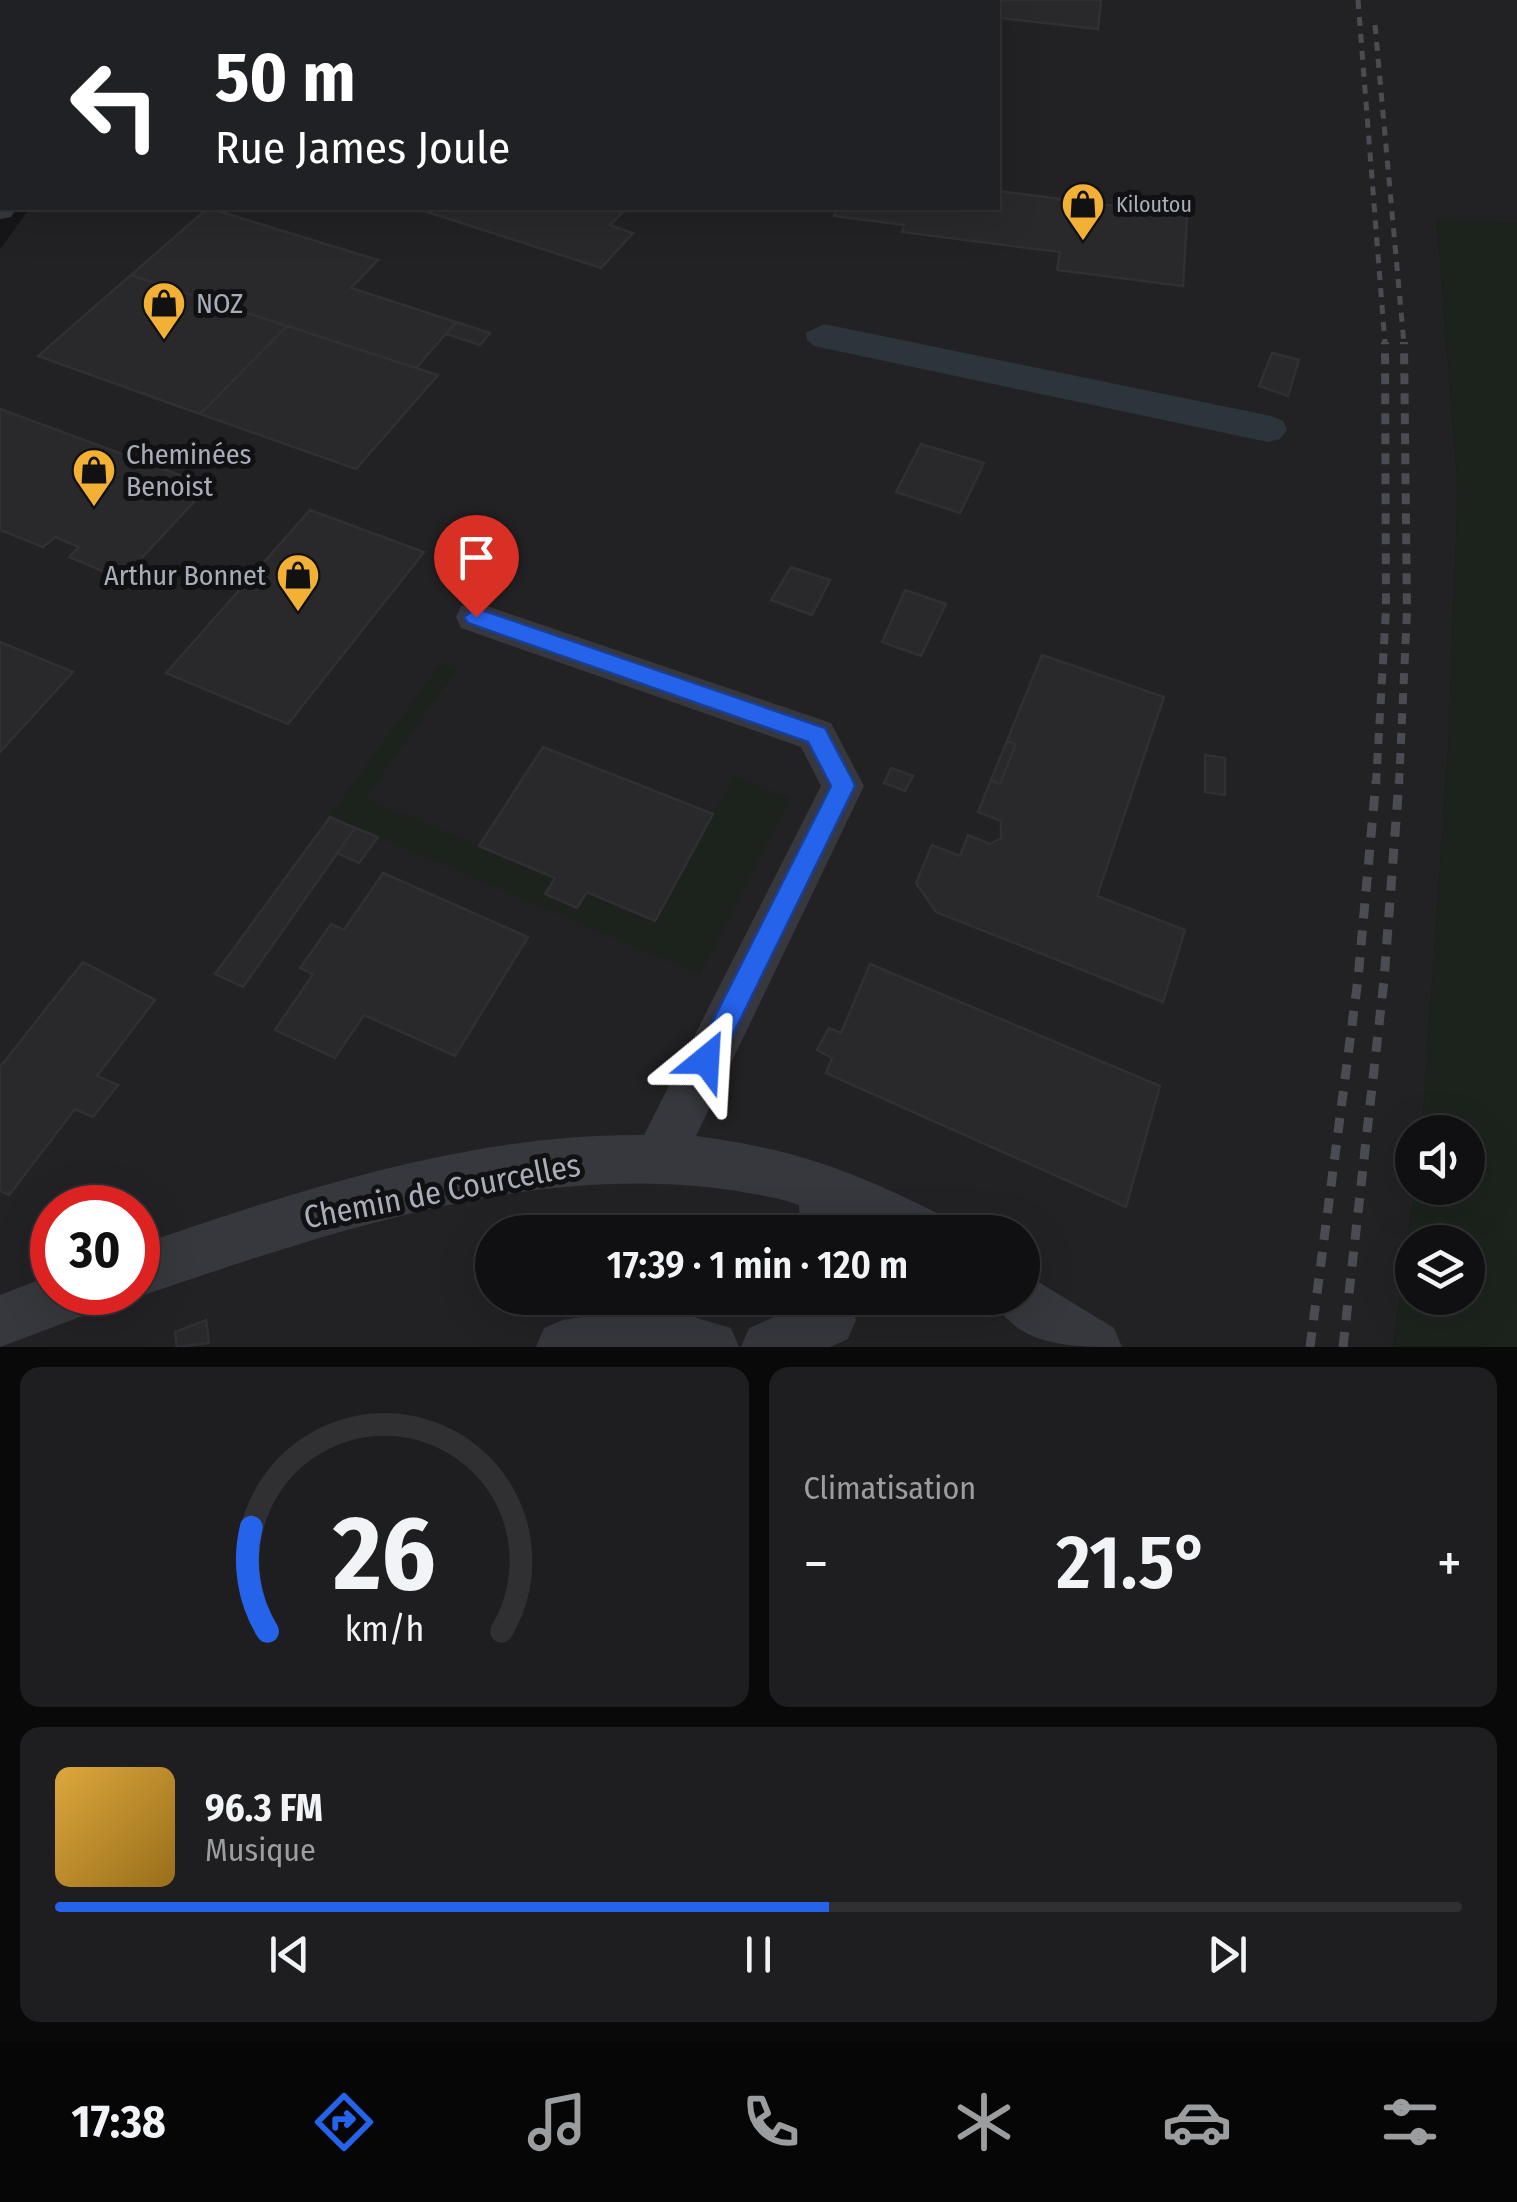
<!DOCTYPE html>
<html lang="fr">
<head>
<meta charset="utf-8">
<style>
  :root { --surface:#101012; --page:#1e1e20; --text:#f1f3f6; --muted:#9c9d9f; --line:#303032; --accent:#2563eb }
  body { margin:0; font-family:"Fira Sans Condensed",sans-serif; background:var(--page); color:var(--text); height:100vh; display:flex; flex-direction:column; font-size:38px; white-space:nowrap }
  * { box-sizing:border-box; margin:0 }
  p { font-size:32px; color:var(--muted) }
  .icon { flex:none; width:55px; height:55px; fill:none; stroke:currentColor; stroke-width:2; stroke-linecap:round; stroke-linejoin:round }
  .map { position:relative; height:1347px; overflow:hidden }
  .side { display:flex; flex-direction:column; gap:20px; padding:20px; background:#09090a; flex:1 }
  .side>* { flex:none }
  .top-card { position:absolute; left:0px; top:0px; width:1000px; height:210px; box-shadow:0 10px 40px #0002,0 0 0 2px var(--line); background:#202124; color:#fff; overflow:hidden }
  .fabs { position:absolute; left:1395px; top:1115px; display:grid; gap:20px }
  .fabs a { display:grid; place-items:center; width:90px; height:90px; border-radius:50%; background:var(--surface); box-shadow:0 10px 40px #0002,0 0 0 2px var(--line); font-size:50px }
  .speed { position:absolute; left:30px; top:1185px; display:flex; gap:20px; font-size:50px; font-weight:700; text-align:center }
  .speed>* { display:grid; place-content:center; width:130px; height:130px; border-radius:50%; background:var(--surface); box-shadow:0 10px 40px #0002,0 0 0 2px var(--line); line-height:1 }
  .speed .limit { border:15px solid #d22; background:#fff; color:#111 }
  .pin { position:absolute; display:grid; place-items:center; width:85px; height:85px; color:#fff; margin:-102px -42px; border-radius:50% 50% 50% 0; rotate:-45deg; box-shadow:0 0 10px #0007 }
  .pin .icon { rotate:45deg }
  .me { position:absolute; width:110px; margin:-55px; rotate:27deg; stroke-linejoin:round; filter:drop-shadow(0 0 8px #0008) }
  .turn { display:flex; align-items:center; gap:35px; height:210px; padding:0 50px; font-size:45px }
  .turn .icon { width:130px; height:130px; stroke-width:2.5 }
  .turn b { display:block; font-size:70px; line-height:85px }
  .big { font-size:75px; font-weight:600; line-height:1.1 }
  .side .widget { flex:1; display:flex; flex-direction:column; justify-content:center; gap:15px; min-width:0; padding:0 35px; border-radius:20px; background:var(--page) }
  .side .dial { align-items:center; gap:0 }
  .dial svg { height:260px; overflow:visible; fill:none; stroke:var(--line); stroke-width:7; stroke-linecap:round; text-anchor:middle }
  .dial text { fill:var(--text); stroke:none }
  .song { display:flex; align-items:center; gap:30px }
  .cover { width:120px; height:120px; border-radius:15px; background:linear-gradient(135deg,hsl(40 70% 55%),hsl(40 70% 35%)) }
  .played { height:10px; border-radius:5px; background:linear-gradient(90deg,var(--accent) 55%,var(--line) 55%) }
  .keys { display:flex; justify-content:space-around; direction:ltr }
  .heat { display:flex; justify-content:space-between; align-items:center; font-size:55px; direction:ltr }
  .side .tiles { flex:1; display:grid; gap:20px; grid-template-columns:1fr 1fr }
  .widget:last-child { grid-column:span 2 }
  .trip { position:absolute; left:475px; top:1215px; width:565px; height:100px; border-radius:50px; background:var(--surface); box-shadow:0 10px 40px #0002,0 0 0 2px var(--line); font-weight:600; line-height:100px; text-align:center }
  .dock { display:flex; height:160px; justify-content:space-around; align-items:center; background:#060607; color:var(--muted) }
  .dock .icon { width:70px; height:70px }
  .dock .active { color:var(--accent) }
  .dock b { font-size:45px; color:var(--text) }
  .map>svg:first-child { display:block }
  .built { fill:#222225; fill-rule:evenodd }
  .green { fill:#1c231d; fill-rule:evenodd }
  .water { fill:#2c353c }
  .building { fill:#29292c; stroke:#303034; stroke-width:2.5 }
  .lines { fill:none; stroke-linecap:round; stroke-linejoin:round }
  .minor { fill:#37383d; fill-rule:evenodd }
  .major { stroke:#53555c; stroke-width:52 }
  .rail-far2 { stroke:#4a4c52; stroke-width:5; stroke-dasharray:9 8; stroke-linecap:butt }
  .rail-far1 { stroke:#4a4c52; stroke-width:8; stroke-dasharray:11 9; stroke-linecap:butt }
  .rail { stroke:#4a4c52; stroke-width:9; stroke-dasharray:15 12; stroke-linecap:butt }
  .route { fill:#2563eb; stroke:#184099; stroke-width:2.5 }
  .labels { text-anchor:middle; dominant-baseline:central; stroke-width:10; stroke-linejoin:round; paint-order:stroke }
  .far-poi-label { font-size:22px; fill:#a8adb8; stroke:#111113; text-anchor:start }
  .poi-label { font-size:28px; fill:#a8adb8; stroke:#111113; text-anchor:start }
  .near-street-label { font-size:32px; fill:#a8adb8; stroke:#111113 }
</style>
</head>
<body>
<div class="map">
<svg width="1517" height="1347" viewBox="0 0 1517 1347">
  <rect width="100%" height="100%" fill="#161618"/>
  <path class="built" d="M213,0H1517V223L1437,220L1458,489L1448,753L1422,1132H1412L1415,1188L1393,1347H0V249L30,208H998V2H211ZM52,1208H138V1292H52ZM492,1232H1022V1298H492Z"/>
  <path class="green" d="M1437,219L1517,223V1347H1393L1415,1188H1468V1132H1422L1448,753L1458,489ZM1468,1242V1298H1412V1242Z
    M441,663L457,669L366,798L555,878L546,895L577,908L587,892L655,920L734,776L790,798L700,975L330,816Z"/>
  <path class="water" d="M824,324L1271,416L1283,421L1287,430L1280,439L1268,442L814,346L807,340L806,333Z"/>
  <path class="building" d="M555,0H1101L1098,29L1000,18L998,33V2Z
    M998,191L1187,215L1183,286L1057,270L1060,252L902,232L904,225L834,216L836,208H998Z
    M208,208L378,260L351,288L456,322L416,368L131,275Z
    M415,208H627L610,225L633,233L601,268Z
    M131,275L287,326L200,414L38,356Z
    M456,322L490,333L480,345L446,334Z
    M287,326L438,375L356,469L200,414Z
    M1272,353L1299,360L1288,396L1259,386Z
    M0,409L209,486L122,579L69,557L79,547L55,537L43,547L0,530Z
    M921,444L984,463L960,513L896,492Z
    M310,510L424,552L288,724L166,673Z
    M791,567L830,580L812,615L771,600Z
    M905,590L946,604L921,656L882,642Z
    M0,642L73,672L0,752Z
    M1042,655L1164,697L1097,896L1185,930L1163,1002L936,912L916,883L932,845L960,856L968,835L990,844L1001,838V821L978,812L991,780L1000,784L1016,744L1007,741Z
    M1007,741L1016,744L1000,784L991,780Z
    M543,747L713,814L655,921L587,892L577,908L545,894L555,878L479,846Z
    M1205,755L1225,758V795L1205,792Z
    M891,768L913,776L905,791L884,783Z
    M330,817L355,828L243,987L215,974Z
    M355,828L378,837L359,863L337,853Z
    M383,873L528,937L455,1056L364,1015L335,1058L275,1030L313,974L300,968L331,924L344,930Z
    M83,962L155,1000L97,1076L118,1085L93,1117L75,1109L9,1195L0,1191V1067Z
    M870,964L1160,1086L1126,1207L826,1073L832,1058L817,1050L829,1028L841,1033Z
    M206,1320L209,1343L177,1347L175,1332Z"/>
  <g class="lines">
    <path class="minor" d="M0,198L2,208H17L11,217L0,219Z
      M475,602L831,723L864,786L696,1136C794,1149 851,1170 939,1214L947,1232H867L852,1225V1232H800L799,1205L787,1201C571,1147 342,1228 138,1297L126,1292H138V1245C300,1190 471,1133 644,1135L821,786L801,747L461,628L456,617L461,606Z
      M1022,1272L1114,1328L1122,1347C1073,1347 1014,1347 994,1298H1022Z
      M52,1275V1292H103L96,1311L0,1347V1295Z
      M818,1298L848,1301L856,1320L848,1339L830,1347H741L749,1328Z
      M653,1305L731,1328L739,1347H536L544,1328L563,1320Z"/>
    <path class="major" d="M87,2L89,0
      M0,135L2,131"/>
    <path class="rail-far2" d="M1358,0L1385,344
      M1375,25L1404,344"/>
    <path class="rail-far1" d="M1376,784L1386,609L1385,342
      M1399,784L1407,611L1404,342"/>
    <path class="rail" d="M1310,1347L1358,979L1376,781
      M1343,1347L1384,980L1399,781"/>
  </g>
  <path class="route" d="M476,608L825,728L852,779L855,786L716,1069L706,1073L697,1069L693,1060L831,786L808,742L468,623L464,617Z"/>
  <defs>
    <g id="shop-pin" transform="scale(2.25)"><path d="M0 17L-7.5 6A9.5 9.5 0 1 1 7.5 6Z" fill="#f2b134" stroke="#111113"/><path d="M-5-2.5h2.3a2.7 3.5 0 0 1 5.4 0H5L5.5 6h-11ZM-1.5-2.5h3a1.5 2.3 0 0 0-3 0Z" fill="#111"/></g>
  </defs>
  <g fill-rule="evenodd">
    <use href="#shop-pin" x="1083" y="204"/>
    <use href="#shop-pin" x="164" y="303"/>
    <use href="#shop-pin" x="94" y="470"/>
    <use href="#shop-pin" x="298" y="575"/>
  </g>
  <g class="labels">
    <g class="far-poi-label">
      <text x="1116" y="204">Kiloutou</text>
    </g>
    <g class="poi-label">
      <text x="196" y="303">NOZ</text>
      <text x="126" y="454">Cheminées<tspan x="126" dy="32">Benoist</tspan></text>
      <text x="266" y="575" text-anchor="end">Arthur Bonnet</text>
    </g>
    <g class="near-street-label">
      <text transform="translate(442 1191) rotate(-11)">Chemin de Courcelles</text>
    </g>
  </g>
</svg>
<div class="fabs">
<a><svg class="icon" aria-label="sound" viewBox="0 0 24 24"><path d="M4 9h4l5-4v14l-5-4H4zM17 9q2 3 0 6"/></svg></a>
<a><svg class="icon" aria-label="layers" viewBox="0 0 24 24"><path d="M12 4l9 5-9 5-9-5zM3 14l9 5 9-5"/></svg></a>
</div>
<div class="speed"><div class="limit">30</div></div>
<div class="pin" style="left:476px;top:617px;background:#d93025"><svg class="icon" aria-label="arrive" viewBox="0 0 24 24"><path d="M6 21V4h12l-3 4 3 4H6"/></svg></div>
<svg class="me" style="left:706px;top:1060px" viewBox="-20 -20 40 40"><path d="M0-17L14 15 0 8-14 15z" fill="#2563eb" stroke="#fff" stroke-width="4"/></svg>
<div class="trip">17:39 · 1 min · 120 m</div>
<div class="top-card">
<div class="turn"><svg class="icon" aria-label="left" viewBox="0 0 24 24"><path d="M17 20v-9H6M10 6l-5 5 5 5"/></svg><div><b>50 m</b>Rue James Joule</div></div>
</div>
</div>
<section class="side">
<div class="tiles">
<div class="widget dial"><svg viewBox="0 0 100 80">
<path d="M14 69A42 42 0 1 1 86 69"/>
<path d="M14 69A42 42 0 0 1 9 37" stroke="#2563eb"/>
<text x="50" y="56" font-size="32" font-weight="700">26</text>
<text x="50" y="72" font-size="11">km/h</text>
</svg></div>
<div class="widget"><p>Climatisation</p>
<div class="heat"><a>−</a><b class="big">21.5°</b><a>+</a></div>
</div>
<div class="widget">
<div class="song"><i class="cover"></i><div><b>96.3 FM</b><p>Musique</p></div></div>
<div class="played"></div>
<div class="keys"><svg class="icon" aria-label="previous" viewBox="0 0 24 24"><path d="M18 5L8 12l10 7zM5 5v14"/></svg><svg class="icon" aria-label="pause" viewBox="0 0 24 24"><path d="M8 5v14M16 5v14"/></svg><svg class="icon" aria-label="next" viewBox="0 0 24 24"><path d="M6 5l10 7-10 7zM19 5v14"/></svg></div>
</div>
</div>
</section>
<nav class="dock">
<b>17:38</b>
<svg class="icon active" aria-label="directions" viewBox="0 0 24 24"><path d="M12 3l9 9-9 9-9-9zM9 14v-3h6M13 9l2 2-2 2"/></svg>
<svg class="icon" aria-label="music" viewBox="0 0 24 24"><path d="M9 18V5l10-2v13"/><circle cx="6" cy="18" r="3"/><circle cx="16" cy="16" r="3"/></svg>
<svg class="icon" aria-label="phone" viewBox="0 0 24 24"><path d="M5 4h4l2 5-3 2q2 4 5 5l2-3 5 2v4C11 20 4 13 5 4z"/></svg>
<svg class="icon" aria-label="climate" viewBox="0 0 24 24"><path d="M12 3v18M4 7l16 10M4 17L20 7"/></svg>
<svg class="icon" aria-label="car" viewBox="0 0 24 24"><path d="M5 17H2v-5l4-1 3-4h7l3 4 3 1v5h-3M9 17h6M6 11h13"/><circle cx="7" cy="17" r="2"/><circle cx="17" cy="17" r="2"/></svg>
<svg class="icon" aria-label="filters" viewBox="0 0 24 24"><path d="M4 7h16M4 17h16"/><circle cx="9" cy="7" r="2"/><circle cx="15" cy="17" r="2"/></svg>
</nav>
</body>
</html>
